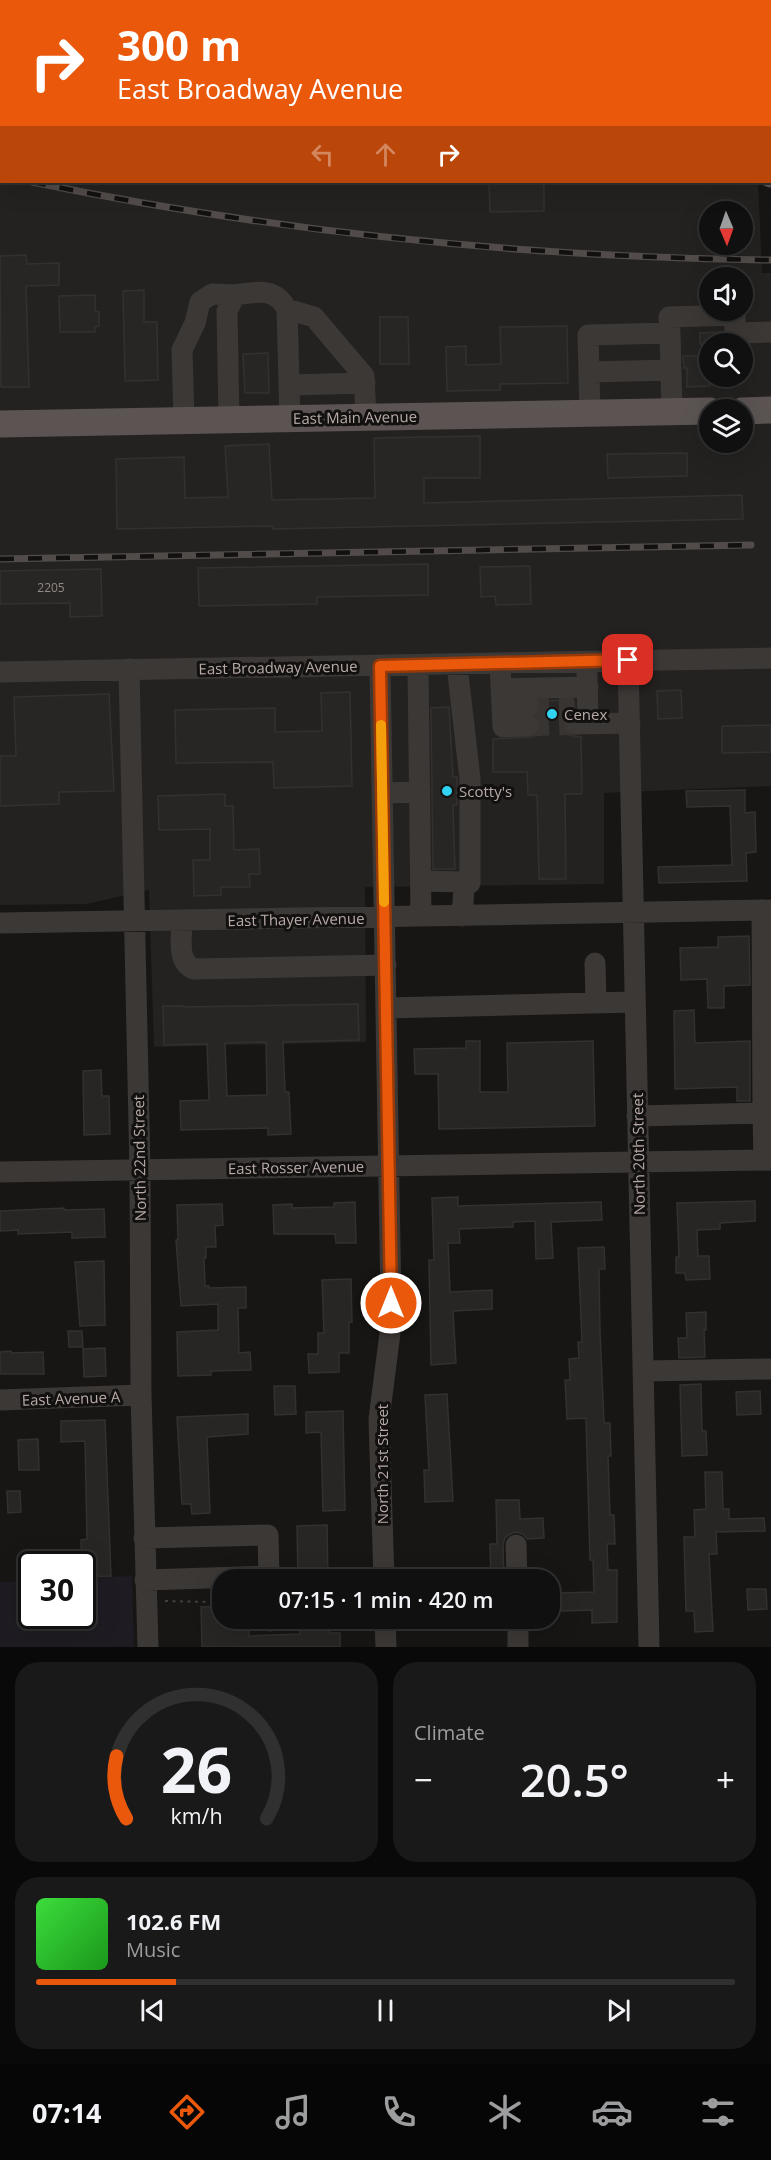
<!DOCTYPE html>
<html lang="en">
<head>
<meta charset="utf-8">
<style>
  :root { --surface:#111010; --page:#1a1919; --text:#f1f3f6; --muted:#9c9d9f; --line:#303030; --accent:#ea580c }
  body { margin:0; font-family:"Open Sans",sans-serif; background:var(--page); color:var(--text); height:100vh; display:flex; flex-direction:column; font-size:22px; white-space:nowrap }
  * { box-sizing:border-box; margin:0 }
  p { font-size:20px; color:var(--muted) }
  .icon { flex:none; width:33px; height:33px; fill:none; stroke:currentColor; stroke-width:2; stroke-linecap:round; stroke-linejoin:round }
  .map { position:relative; height:1647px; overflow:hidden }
  .side { display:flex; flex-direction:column; gap:15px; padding:15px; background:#090909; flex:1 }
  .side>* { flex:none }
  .hud { position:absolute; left:0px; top:0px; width:771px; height:183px; box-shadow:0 6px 24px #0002,0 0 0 2px var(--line); background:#ea580c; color:#fff; overflow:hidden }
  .needle { width:39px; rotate:178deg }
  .controls { position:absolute; left:699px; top:201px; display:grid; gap:12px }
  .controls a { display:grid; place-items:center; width:54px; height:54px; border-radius:50%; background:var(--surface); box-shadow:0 6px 24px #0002,0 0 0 2px var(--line); font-size:30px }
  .speed { position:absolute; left:18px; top:1551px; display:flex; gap:12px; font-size:30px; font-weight:700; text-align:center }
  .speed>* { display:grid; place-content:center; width:78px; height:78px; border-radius:50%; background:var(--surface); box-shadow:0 6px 24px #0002,0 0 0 2px var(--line); line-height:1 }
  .speed .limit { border:3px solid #111; border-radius:9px; background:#fff; color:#111 }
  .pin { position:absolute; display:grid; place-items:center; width:51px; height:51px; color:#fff; margin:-26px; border-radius:12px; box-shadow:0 3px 9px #0006 }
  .me { position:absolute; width:66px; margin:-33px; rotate:0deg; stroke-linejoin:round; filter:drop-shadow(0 0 4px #0008) }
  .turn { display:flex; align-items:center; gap:21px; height:126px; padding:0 18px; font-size:27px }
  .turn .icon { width:78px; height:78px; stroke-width:2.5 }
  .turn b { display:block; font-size:42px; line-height:51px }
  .lanes { display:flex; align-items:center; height:57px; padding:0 18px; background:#0003; justify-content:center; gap:30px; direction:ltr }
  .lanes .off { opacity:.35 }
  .big { font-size:45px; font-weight:600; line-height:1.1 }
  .side .card { flex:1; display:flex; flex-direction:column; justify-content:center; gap:9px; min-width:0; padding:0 21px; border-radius:24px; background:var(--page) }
  .side .dial { align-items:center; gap:0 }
  .dial svg { height:156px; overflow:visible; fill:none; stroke:var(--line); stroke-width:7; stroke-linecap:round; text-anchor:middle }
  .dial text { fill:var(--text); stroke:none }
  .song { display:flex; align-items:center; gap:18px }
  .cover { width:72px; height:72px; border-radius:9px; background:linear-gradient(135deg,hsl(120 70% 55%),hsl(120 70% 35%)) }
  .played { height:6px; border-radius:3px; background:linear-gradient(90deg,var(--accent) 20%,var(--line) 20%) }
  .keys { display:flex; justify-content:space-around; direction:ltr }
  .heat { display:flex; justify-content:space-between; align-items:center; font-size:33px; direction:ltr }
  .side .tiles { flex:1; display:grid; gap:15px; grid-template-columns:1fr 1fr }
  .card:last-child { grid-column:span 2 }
  .trip { position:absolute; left:212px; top:1569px; width:348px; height:60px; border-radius:24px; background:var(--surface); box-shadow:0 6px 24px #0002,0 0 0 2px var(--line); font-weight:600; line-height:60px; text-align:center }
  .tab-bar { display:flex; height:96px; justify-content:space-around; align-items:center; background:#070606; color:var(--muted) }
  .tab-bar .icon { width:42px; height:42px }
  .tab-bar .selected { color:var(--accent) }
  .tab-bar b { font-size:27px; color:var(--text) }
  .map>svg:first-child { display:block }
  .built { fill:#242221; fill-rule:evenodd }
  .green { fill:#1f1b22 }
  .building { fill:#282625; stroke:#33312f; stroke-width:1.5; fill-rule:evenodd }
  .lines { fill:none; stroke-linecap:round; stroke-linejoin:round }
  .minor-tunnel { stroke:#373432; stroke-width:21; stroke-dasharray:21 10; stroke-linecap:butt }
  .path { stroke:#433d3c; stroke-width:2; stroke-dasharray:3 4.5; stroke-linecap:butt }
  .minor { stroke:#3c3836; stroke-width:21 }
  .major { stroke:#5b5452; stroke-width:27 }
  .rail-casing { stroke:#514b49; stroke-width:7 }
  .rail { stroke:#121110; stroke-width:4.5; stroke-dasharray:14; stroke-linecap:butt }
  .route-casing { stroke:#983908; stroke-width:15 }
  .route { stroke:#ea580c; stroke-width:10 }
  .slow { stroke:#f59e0b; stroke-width:10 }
  .poi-dot { fill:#32d3f2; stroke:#121110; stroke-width:2 }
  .labels { text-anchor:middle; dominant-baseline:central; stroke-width:6; stroke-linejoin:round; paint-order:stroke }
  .number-label { font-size:12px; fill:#938986 }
  .street-label { font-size:15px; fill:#b7aaa7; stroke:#121110 }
  .poi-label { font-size:15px; fill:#b7aaa7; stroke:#121110; text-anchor:start }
</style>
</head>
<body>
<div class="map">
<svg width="771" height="1647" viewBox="0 0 771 1647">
  <rect width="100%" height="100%" fill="#171615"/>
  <path class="built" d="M0,0H750L2,2V182H758L762,273H771V786L604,793V884L365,887L366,1042L154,1047L149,890L86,904L0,905ZM710,212H742V244H710ZM710,278H742V310H710ZM710,344H742V376H710ZM710,410H742V442H710Z"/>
  <path class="green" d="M132,1576L134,1647H0V1582L31,1581L32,1616H82L83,1578Z"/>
  <path class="building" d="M489,182H544V211L490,212Z
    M26,255L27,264L59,263V285L26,286L29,387H1L0,256Z
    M144,290V322H157L158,380L125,381L123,291Z
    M95,295V311L99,312V326L95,327V332H60L59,296Z
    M380,317H408L409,364H380Z
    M567,326L568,383L500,384V390L447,391L446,347L466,346V365L501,364L500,327Z
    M722,332V344H700V333Z
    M268,353L269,393H245L243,354Z
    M683,356H710V386L687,387V368H684Z
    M480,436V478H424V503L742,495L743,519L273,529V526L117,529L116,459L184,457L185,498L228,497L225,446L269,444L272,500L375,498L374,438Z
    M687,453V476L608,478L607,454Z
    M428,564V595L317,597V604L199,606L198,568Z
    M530,566L531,604L496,605L495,596L481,597L480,567Z
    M101,569L102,616L70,617V603L0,604V571Z
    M681,690L682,718L658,719L657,691Z
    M350,692L352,786L274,788L273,762L176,763L175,710L275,708V732L322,731L321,693Z
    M109,694L114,791L59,792V804L0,806V756H16L14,697Z
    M574,700L575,711L564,717L562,725L568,735L581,737L582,794H565L566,879H539L537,795H528L527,772H493V739L534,737L539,732L541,726L535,716L541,707L539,701Z
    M449,707L453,777H457V805H453L455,869H433L431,708Z
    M771,725V752L722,753V726Z
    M745,790V813L755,812L756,852L746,853L747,881L659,883L658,867L732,865L730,806L687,807L686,791Z
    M225,794V806H233L234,850L259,849L260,874H249L250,887H221V895L194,896L193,860H210V829L159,830L158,796Z
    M749,936L750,985L724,986V1008H708L707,979L681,980L680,948L718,947V937Z
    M358,1004L359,1040L283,1042L285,1092H289L291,1134L268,1135V1128L181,1130L180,1101L209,1100L207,1044L164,1045L163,1006H183V1007ZM266,1042L267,1095L227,1096L225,1043Z
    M694,1010L695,1043L750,1041V1101H737V1087L675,1089L674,1011Z
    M466,1041H480V1092H508L507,1043L593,1041L595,1126L439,1129L438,1074H415L414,1049L466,1048Z
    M101,1070L102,1096H109L110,1134L84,1135L83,1071Z
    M458,1197V1206L601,1202L602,1220L551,1222L553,1258L536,1259L535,1221L513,1222V1227L459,1229L460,1243H448L450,1292L492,1290V1309L453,1311L456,1363L431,1365L429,1260H434L432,1198Z
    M755,1201V1221L720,1223V1229L697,1230L698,1256H709L710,1279L686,1280L685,1273H676V1257H679L677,1203Z
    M355,1202L356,1243H336L335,1234H274L273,1205L292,1204V1208L334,1207V1203Z
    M222,1204L223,1225L215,1226L216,1247H206V1258H204L205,1286H209V1288L246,1287V1308H238L239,1353L250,1352L251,1370L211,1371V1375L178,1376L177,1332L218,1330V1304L181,1306L176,1240H178L177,1205Z
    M64,1208V1210L104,1209L105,1237L72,1238V1232L18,1234V1230L0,1231V1211Z
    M604,1247L605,1269H599L600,1332L604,1423H610L611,1456H608L610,1515H614L615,1544H607L608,1570H617V1622L592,1623V1610L561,1611L560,1593L594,1592L593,1560H590L586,1418L567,1419L565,1380H570L569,1359L579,1358L578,1342H582L578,1248Z
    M104,1261L105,1325L80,1326L75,1262Z
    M351,1279L352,1322H349V1353H339V1372L309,1373L308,1354H318V1333H324L322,1280Z
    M706,1312V1330H704L705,1357L679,1358L678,1338H687L686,1313Z
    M68,1331H82L83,1347H69Z
    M105,1348L106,1376L84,1377L83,1349Z
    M11,1351V1353L43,1352L44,1374H0V1352Z
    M701,1384L702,1431H706L707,1455L682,1456L680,1385Z
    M274,1386H295L296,1414L275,1415Z
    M760,1391L761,1414L737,1415L736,1392Z
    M447,1394L453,1501L425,1502L424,1470H429L425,1395Z
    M343,1411L345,1510L323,1511L321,1432L306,1433V1412Z
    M248,1414V1434L207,1437L210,1513L192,1514L191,1504H182L177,1417Z
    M105,1420L111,1576L82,1577L81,1540L87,1539L85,1441L61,1442V1421Z
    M38,1439L39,1470H19L18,1440Z
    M705,1472H722L723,1509H729V1519L764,1518L765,1531L716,1532L717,1554H709L713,1631L695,1632L694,1611H686L684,1537H695L694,1510L706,1509Z
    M7,1491H20L21,1512L8,1513Z
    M496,1500H519L520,1519L543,1518L544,1538L527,1539L523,1534L516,1532L510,1534L505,1538L503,1545L504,1580H491L490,1544H497Z
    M327,1525L328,1580H298L297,1526Z
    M747,1589H766L767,1609L748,1610Z
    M222,1606V1618H248L249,1636L300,1634L299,1618H330V1633H340V1647H202L201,1607Z"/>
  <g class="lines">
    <path class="minor-tunnel" d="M528,706L574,705
      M528,726L575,724"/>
    <path class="path" d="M165,1601L209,1602"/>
    <path class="minor" d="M121,0L129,2
      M503,0V2
      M651,2L654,0
      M287,309L314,317L364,376L366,417
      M670,333L669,317L735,315V344
      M735,333L771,332
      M589,372L671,370
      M289,385L365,383
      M590,413L588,335L670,333L672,412
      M184,420L182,350L195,323L200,302L212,294L235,295
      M229,420L227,311L235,295C248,293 267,289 278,298C281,300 285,306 287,309L290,419
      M628,660L649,1647
      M500,664L503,727L528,726
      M418,665L421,916
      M457,665L470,779V883L464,888L462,916
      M380,666L391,1303L390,1333L379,1419L384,1580
      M129,669L140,1170L141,1395L148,1647
      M0,672L771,658
      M587,674L588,724
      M501,689L588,687
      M502,706H528
      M575,724L630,723
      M382,793L420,792
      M422,881L460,882
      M182,921C182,936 176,964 195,969L386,965
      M0,923L771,910
      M595,963L596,1003
      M386,1008L635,1002
      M763,1113L764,1160
      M637,1116L763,1113L762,910
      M0,1172L771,1160
      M643,1371L771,1369
      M0,1400L141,1395
      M144,1538L268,1535L269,1576L145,1580
      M516,1545L517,1580
      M270,1618V1621
      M385,1618L386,1647
      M518,1618V1647"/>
    <path class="major" d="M765,0V2
      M770,128L771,174
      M742,411L771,410
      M0,424L710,411"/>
    <g class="rail-casing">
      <path id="rail" d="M0,175H2
        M32,182C276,232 522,257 771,260
        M0,559L751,545"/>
    </g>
    <use href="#rail" class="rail"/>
  </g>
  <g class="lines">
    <g class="route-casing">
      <path id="route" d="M391,1303L380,666L628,660"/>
    </g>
    <use href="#route" class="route"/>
    <path class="slow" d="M381,725L384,902"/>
  </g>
  <g class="poi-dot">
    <circle cx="552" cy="714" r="6"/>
    <circle cx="447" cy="791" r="6"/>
  </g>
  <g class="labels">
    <g class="number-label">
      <text x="51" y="587">2205</text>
    </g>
    <g class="street-label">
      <text transform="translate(355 417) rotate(-1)">East Main Avenue</text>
      <text transform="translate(278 667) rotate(-1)">East Broadway Avenue</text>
      <text transform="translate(296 919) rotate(-1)">East Thayer Avenue</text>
      <text transform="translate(638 1154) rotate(-91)">North 20th Street</text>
      <text transform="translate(139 1158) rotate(-91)">North 22nd Street</text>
      <text transform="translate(296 1167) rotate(-1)">East Rosser Avenue</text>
      <text transform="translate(71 1398) rotate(-2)">East Avenue A</text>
      <text transform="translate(382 1464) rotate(-90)">North 21st Street</text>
    </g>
    <g class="poi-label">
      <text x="564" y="714">Cenex</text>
      <text x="459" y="791">Scotty's</text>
    </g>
  </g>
</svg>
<div class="controls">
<a><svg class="needle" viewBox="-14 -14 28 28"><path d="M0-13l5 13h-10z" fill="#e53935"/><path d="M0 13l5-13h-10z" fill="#9c9d9f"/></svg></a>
<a><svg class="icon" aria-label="sound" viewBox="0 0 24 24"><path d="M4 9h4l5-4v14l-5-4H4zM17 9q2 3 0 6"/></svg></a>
<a><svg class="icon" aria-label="search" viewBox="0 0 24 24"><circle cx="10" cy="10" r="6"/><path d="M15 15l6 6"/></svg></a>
<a><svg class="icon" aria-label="layers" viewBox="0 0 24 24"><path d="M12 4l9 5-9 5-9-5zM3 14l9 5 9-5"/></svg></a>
</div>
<div class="speed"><div class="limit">30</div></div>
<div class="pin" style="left:628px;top:660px;background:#d93025"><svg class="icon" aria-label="arrive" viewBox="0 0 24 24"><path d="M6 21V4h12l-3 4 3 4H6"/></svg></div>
<svg class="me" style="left:391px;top:1303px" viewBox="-20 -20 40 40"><circle r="17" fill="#ea580c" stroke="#fff" stroke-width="3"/><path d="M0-11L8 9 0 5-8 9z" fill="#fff"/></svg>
<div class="trip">07:15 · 1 min · 420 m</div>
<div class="hud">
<div class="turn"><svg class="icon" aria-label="right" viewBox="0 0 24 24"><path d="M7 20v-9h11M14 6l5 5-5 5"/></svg><div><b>300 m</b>East Broadway Avenue</div></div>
<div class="lanes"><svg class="icon off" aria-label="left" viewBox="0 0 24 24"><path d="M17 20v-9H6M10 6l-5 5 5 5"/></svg><svg class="icon off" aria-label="ahead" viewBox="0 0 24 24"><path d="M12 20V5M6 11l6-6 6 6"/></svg><svg class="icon" aria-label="right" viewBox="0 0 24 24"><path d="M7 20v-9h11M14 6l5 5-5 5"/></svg></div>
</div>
</div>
<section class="side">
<div class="tiles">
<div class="card dial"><svg viewBox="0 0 100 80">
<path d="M14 69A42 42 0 1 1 86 69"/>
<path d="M14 69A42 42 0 0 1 9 37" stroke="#ea580c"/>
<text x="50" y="56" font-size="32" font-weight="700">26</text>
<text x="50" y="72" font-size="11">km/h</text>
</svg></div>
<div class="card"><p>Climate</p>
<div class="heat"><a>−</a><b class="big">20.5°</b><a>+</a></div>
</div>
<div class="card">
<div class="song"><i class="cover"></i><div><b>102.6 FM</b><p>Music</p></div></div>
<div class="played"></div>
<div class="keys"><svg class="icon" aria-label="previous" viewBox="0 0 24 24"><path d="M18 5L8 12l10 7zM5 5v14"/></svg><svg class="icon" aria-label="pause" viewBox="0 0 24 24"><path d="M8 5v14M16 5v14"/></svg><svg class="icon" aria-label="next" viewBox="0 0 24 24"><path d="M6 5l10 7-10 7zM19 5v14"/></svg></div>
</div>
</div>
</section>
<nav class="tab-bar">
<b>07:14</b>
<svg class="icon selected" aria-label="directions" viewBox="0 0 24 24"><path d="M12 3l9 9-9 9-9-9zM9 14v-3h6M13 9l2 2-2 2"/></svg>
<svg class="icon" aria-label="music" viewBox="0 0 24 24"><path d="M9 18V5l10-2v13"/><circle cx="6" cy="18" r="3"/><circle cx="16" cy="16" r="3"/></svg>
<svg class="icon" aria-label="phone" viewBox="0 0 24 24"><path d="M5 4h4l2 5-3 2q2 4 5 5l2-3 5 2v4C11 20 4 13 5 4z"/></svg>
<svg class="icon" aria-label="climate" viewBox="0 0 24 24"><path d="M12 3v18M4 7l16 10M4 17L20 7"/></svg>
<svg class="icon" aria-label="car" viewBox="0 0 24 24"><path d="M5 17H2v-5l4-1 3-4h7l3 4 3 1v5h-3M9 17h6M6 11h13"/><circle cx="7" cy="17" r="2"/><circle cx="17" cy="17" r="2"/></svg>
<svg class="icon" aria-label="filters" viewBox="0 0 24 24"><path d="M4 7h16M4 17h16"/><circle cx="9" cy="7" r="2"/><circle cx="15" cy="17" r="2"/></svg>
</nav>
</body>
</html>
